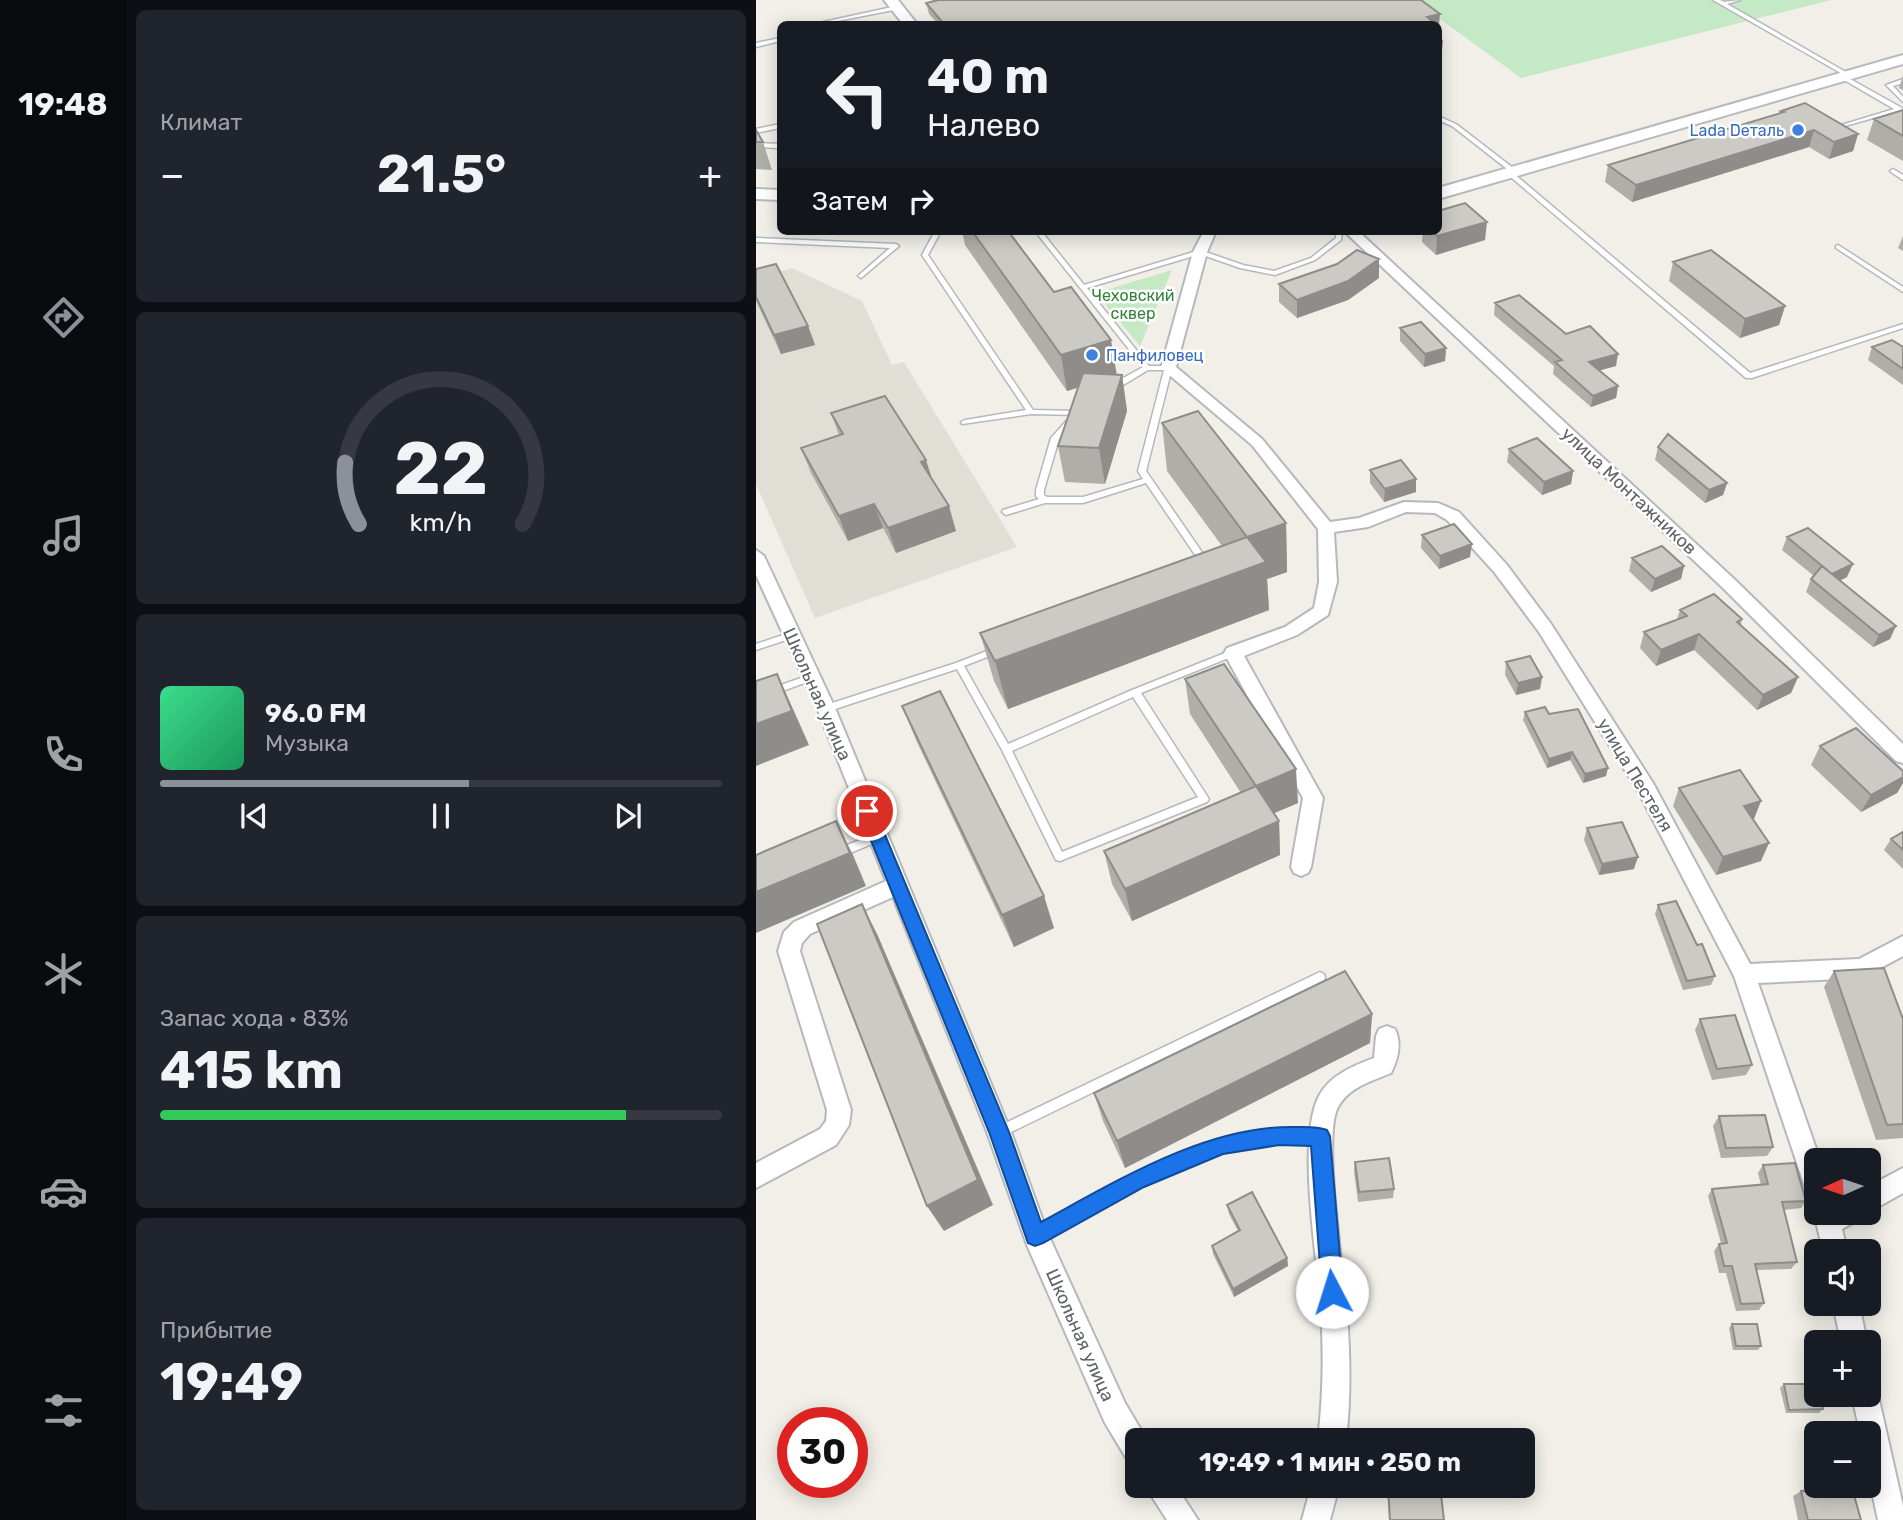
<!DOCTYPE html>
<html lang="ru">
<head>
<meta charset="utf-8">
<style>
  :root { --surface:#171b24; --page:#20242c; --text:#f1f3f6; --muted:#9ea1a6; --line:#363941; --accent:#8c9099 }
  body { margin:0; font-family:Rubik,sans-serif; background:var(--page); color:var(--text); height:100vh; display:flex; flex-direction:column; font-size:26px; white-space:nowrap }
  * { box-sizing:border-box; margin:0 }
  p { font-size:23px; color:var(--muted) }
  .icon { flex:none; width:38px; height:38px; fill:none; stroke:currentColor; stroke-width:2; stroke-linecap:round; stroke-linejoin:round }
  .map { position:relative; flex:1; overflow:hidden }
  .side { display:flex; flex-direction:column; gap:10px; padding:10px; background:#0d0f14; width:630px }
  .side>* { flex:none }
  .guide { position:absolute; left:21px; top:21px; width:665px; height:214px; border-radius:10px; box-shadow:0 4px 18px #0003; background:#171b24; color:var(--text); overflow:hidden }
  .needle { width:46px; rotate:267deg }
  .fabs { position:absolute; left:1048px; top:1148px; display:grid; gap:14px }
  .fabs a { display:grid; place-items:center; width:77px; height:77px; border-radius:10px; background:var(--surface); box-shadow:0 4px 18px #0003; font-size:35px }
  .speed { position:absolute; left:21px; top:1407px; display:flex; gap:14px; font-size:35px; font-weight:700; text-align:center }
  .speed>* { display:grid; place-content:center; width:91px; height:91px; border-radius:50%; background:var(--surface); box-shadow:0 4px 18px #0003; line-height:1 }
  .speed .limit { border:10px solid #d22; background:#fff; color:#111 }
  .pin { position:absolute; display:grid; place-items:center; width:60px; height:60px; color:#fff; margin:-30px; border:4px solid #fff; border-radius:50%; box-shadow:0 2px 7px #0007 }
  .me { position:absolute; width:77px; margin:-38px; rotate:355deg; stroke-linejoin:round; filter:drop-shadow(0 0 5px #0008) }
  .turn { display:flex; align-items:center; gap:24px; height:147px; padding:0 35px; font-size:32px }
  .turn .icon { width:91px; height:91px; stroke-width:2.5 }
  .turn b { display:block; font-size:49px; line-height:60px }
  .then { display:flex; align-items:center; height:66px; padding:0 35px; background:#0003; gap:14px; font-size:26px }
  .big { font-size:52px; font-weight:700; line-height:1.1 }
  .side .card { flex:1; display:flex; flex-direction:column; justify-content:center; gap:10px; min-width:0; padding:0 24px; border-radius:10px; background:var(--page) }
  .side .dial { align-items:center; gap:0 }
  .dial svg { height:182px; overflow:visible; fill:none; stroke:var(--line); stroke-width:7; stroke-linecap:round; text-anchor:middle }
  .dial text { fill:var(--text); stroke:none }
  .song { display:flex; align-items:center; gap:21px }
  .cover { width:84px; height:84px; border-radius:10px; background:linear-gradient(135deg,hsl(150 70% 55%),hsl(150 70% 35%)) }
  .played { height:7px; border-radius:4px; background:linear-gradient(90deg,var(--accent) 55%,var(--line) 55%) }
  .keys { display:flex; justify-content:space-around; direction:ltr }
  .heat { display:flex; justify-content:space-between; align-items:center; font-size:38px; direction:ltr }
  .charge { height:10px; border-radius:5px; background:linear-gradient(90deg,#34c759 83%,var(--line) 0) }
  .trip { position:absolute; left:369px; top:1428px; width:410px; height:70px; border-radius:10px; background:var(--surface); box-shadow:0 4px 18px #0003; font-weight:700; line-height:70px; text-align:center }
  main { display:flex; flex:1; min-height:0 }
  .menu { display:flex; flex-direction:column; width:126px; justify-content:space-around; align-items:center; background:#090b0e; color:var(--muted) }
  .menu .icon { width:49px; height:49px }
  .menu .on { color:var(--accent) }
  .menu b { font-size:32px; color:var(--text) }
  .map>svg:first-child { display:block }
  .education { fill:#e1ded6 }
  .green { fill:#c5e8c5 }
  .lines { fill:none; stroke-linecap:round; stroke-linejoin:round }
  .lane-casing { stroke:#b5b8bc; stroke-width:3 }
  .street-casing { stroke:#b5b8bc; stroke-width:4 }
  .secondary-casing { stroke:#b6babf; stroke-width:4 }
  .lane { fill:#fff; fill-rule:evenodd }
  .street { fill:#fff; fill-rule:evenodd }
  .secondary { fill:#fff; fill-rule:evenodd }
  .wall { fill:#afaea9 }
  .shaded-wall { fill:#8f8d8a }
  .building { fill:#cccac5; stroke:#8f8d8a; stroke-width:2 }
  .route { fill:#1a73e8; stroke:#114b97; stroke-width:2 }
  .shop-dot { fill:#3f7fe0; stroke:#fff; stroke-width:2.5 }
  .labels { text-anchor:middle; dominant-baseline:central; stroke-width:5; stroke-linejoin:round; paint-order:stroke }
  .far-shop-label { font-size:16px; fill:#366cbe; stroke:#fff; text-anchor:end }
  .far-park-label { font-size:16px; fill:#348238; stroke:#fff }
  .street-label { font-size:18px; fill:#5f6368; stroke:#fff }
</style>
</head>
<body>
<main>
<nav class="menu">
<b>19:48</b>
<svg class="icon on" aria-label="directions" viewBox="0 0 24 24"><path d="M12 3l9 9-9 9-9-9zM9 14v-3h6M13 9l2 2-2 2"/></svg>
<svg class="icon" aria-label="music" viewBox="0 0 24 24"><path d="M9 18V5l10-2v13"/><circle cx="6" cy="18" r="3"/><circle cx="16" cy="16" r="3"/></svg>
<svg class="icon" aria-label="phone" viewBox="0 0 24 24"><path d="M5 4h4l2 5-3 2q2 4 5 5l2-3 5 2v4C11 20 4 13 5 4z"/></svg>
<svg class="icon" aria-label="climate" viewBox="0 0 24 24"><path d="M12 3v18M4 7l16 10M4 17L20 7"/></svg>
<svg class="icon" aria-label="car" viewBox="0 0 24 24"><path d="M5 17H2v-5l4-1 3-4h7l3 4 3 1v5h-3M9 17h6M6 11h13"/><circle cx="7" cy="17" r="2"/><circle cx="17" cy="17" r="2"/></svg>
<svg class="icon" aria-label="filters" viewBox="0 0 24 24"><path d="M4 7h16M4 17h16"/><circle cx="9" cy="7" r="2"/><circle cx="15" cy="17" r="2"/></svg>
</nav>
<section class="side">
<div class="card"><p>Климат</p>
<div class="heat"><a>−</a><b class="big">21.5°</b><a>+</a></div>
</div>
<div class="card dial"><svg viewBox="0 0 100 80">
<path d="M14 69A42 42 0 1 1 86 69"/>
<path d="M14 69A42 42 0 0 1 8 42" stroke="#8c9099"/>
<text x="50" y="56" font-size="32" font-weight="700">22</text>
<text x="50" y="72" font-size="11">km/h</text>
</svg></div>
<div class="card">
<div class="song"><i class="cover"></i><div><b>96.0 FM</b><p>Музыка</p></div></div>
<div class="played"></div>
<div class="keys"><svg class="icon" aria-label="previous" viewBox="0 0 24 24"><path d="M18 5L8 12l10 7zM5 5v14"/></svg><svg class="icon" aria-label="pause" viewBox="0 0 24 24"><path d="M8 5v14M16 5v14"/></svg><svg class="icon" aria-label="next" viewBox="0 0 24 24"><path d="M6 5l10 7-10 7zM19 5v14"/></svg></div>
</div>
<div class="card"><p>Запас хода · 83%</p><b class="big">415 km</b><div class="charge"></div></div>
<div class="card"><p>Прибытие</p><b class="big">19:49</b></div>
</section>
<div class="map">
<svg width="1147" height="1520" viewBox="0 0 1147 1520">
  <rect width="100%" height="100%" fill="#f1efe8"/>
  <path class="education" d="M36,268L106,301L136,365L148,362L261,547L59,618L0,484V279Z"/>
  <path class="green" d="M658,0H1075L765,78Z
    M416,270L384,346L340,293Z"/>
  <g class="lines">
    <g class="lane-casing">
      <path id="lane" d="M957,0H964L968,2L984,0L971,4L1095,75L1090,76Z
        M141,6L143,7V9L66,24H58Z
        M24,38V41L0,47V43Z
        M1083,75H1087L1146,108L1147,114L1142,111L1082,128V126L1138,109L1083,77Z
        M1147,79V83L1137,86L1147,97V102L1130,85Z
        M682,116L700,124L761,171V173H757L994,373L1147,324V328L996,378H990L750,173L755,172L696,126L682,120Z
        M24,124V128L0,133V129Z
        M0,143L24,144V148L0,147Z
        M1137,169L1147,175V180L1135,172L1134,171Z
        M179,231H185L172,255L277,410L321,411H324V415L275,414L206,424L205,422L209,420L270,410L166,255Z
        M279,231H285L328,285L444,250L487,265L518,271L555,258L580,238V231H586L585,240L559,260L519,275L484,268L444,254L331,288L393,366H412L416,368L390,471L452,561L453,563L452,565H446L390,483L327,503H289L250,515L246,512L247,510L283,499L280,496V490L295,438L314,417H317L321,419L303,439L288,490V495L291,497H327L387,479L382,471L408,370H392L359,390H353V386L387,367Z
        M0,238L140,244L143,246L105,278L102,276L103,275L134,248L0,242Z
        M1082,245L1147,287V292L1080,248V246Z
        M36,632L39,633L40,635L39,637L0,650V644Z
        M241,647L245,650L244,652L208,666L252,744L376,690L474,651H480L481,653L480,655L385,693L451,796L453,799L451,802L304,861L300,860L246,750L201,669L70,712L65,708L67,706L200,663ZM377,697L442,797L306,852L256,751Z
        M56,674L61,677L59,679L0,701V694Z
        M121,833L125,834L126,837L125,840L87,856L83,857L79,856L78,853L79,850Z
        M564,972L568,974L569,977L568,980L247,1136L243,1138L239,1136L237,1132L239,1128Z
        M523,1130L564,1131L568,1133L570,1137L568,1141L564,1143L523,1142L467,1151L385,1185L284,1240L280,1242L276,1240L274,1236L276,1232L377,1177L463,1141Z"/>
    </g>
    <g class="street-casing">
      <path id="street" d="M448,231H460L451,252L420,367L506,439L574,522L603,518L648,502L682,503L703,512L751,565L795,624L897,783L994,964L1103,959L1147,936V956L1106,978L1002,983L1064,1160H1060V1196L1051,1192L1048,1184L978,976L883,793L783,632L739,573L691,520L679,513L650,512L612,527L578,532L581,582L572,615L541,635L488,656L567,798L555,867L552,873L545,876L538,873L535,867L547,798L468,653L471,648L529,627L558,608L563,582L562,529L496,445L405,368L437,252Z
        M588,231H602L978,579L1147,744V763L1140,761L966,587Z
        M0,550L8,556L79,708L255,1132L291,1232L369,1403L391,1440H382V1465L372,1461L349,1423L271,1245L231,1132L137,897L54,934L46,943L44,951L95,1110L93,1125L80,1145L0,1188V1163L64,1129L70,1121L71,1110L22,951L28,932L38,922L130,881L61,708L0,575Z
        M631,1026L639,1029C646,1044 642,1059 635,1073C616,1081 593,1087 582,1107C566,1136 588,1273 591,1313C594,1355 595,1398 590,1440H562C567,1397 568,1356 565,1313C562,1260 540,1140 563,1096C574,1075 597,1066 618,1058L620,1036L623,1029Z
        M1147,1168V1193L1113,1212V1186Z
        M1060,1206V1213H1102L1099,1222L1086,1229L1091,1251H1067L1058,1213Z
        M1077,1304H1103L1111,1342H1085Z
        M1113,1383L1118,1386L1122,1395L1147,1506V1520H1122L1113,1478V1433H1104L1096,1395H1113Z
        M389,1486H420L442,1520H411Z
        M555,1486H583L574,1520H546Z"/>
    </g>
    <g class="secondary-casing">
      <path id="secondary" d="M128,0H142L161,24H147Z
        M1147,55V64L682,199V188Z
        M0,189L24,190V200L0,199Z"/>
    </g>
    <use href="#lane" class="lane"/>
    <use href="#street" class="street"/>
    <use href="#secondary" class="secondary"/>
  </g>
  <path class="wall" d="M176,0H665L683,25L182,24L173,14L170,3L177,1Z
    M1147,75V90L1143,88Z
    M1147,110V161L1111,140L1118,119Z
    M1025,111L1102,134L1097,151L1073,159L1053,147L876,202L849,182L852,165L1024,114Z
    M0,130L7,142L16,170L0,169Z
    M206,231H252L361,375H366L371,411L349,484L309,482L302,446L322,387L311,391L209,245Z
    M667,231H682L729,240L680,255L666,242Z
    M1147,236V251L1142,248Z
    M917,262L1029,306L1023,325L984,338L913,281Z
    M0,269L52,326L59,345L25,354L0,301Z
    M623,278L592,300L541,318L523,302V284Z
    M739,303L810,334L860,366L843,370L862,386L860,398L835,407L797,374L798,366L738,315Z
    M644,328L690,348L689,361L668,367L644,341Z
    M1116,347H1147V385L1112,360Z
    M75,413L176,479L200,531L140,553L127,528L92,541L55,473L45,448L83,435Z
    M406,423L530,523L531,572L511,579L513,610L252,709L238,681L224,633L466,546L411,471Z
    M902,447L971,483L967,495L949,503L899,460Z
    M753,449L817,471L815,484L786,495L751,462Z
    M614,470L660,479V492L628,502L614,483Z
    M666,535L714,557L683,569L665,548Z
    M1031,537L1091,577L1083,581L1134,639L1117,647L1050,592L1055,579L1058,576L1026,550Z
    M876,558L928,566L925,579L895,592L873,571Z
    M924,610L986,619L985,625L1042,677L1035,693L1001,710L938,650L900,666L884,648L888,632L921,619Z
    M750,662L786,677L784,689L760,695L749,675Z
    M429,679L542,803L517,813L523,821L524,855L376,921L356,884L348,851L485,793L434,714Z
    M146,706L298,928L258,947L160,740Z
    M769,712L793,714L850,776L827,783L814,760L791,768L767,720Z
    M1064,746L1147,771V783L1141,793L1105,812L1055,765Z
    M923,788L1005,801L997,819L1005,861L960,875L917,806Z
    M831,828L878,869L843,875L828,840Z
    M1147,832V869L1128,850L1135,839Z
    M902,905L941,945L959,976L955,985L927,990L899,914Z
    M1078,971L1147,1019V1138L1120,1140L1068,987Z
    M616,1014L614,1043L369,1168L347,1121L338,1093Z
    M944,1019L996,1065L990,1075L956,1080L939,1030Z
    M963,1116L1017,1147L1011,1156L965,1158L957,1126Z
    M599,1162L638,1189L637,1198L602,1202L598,1171Z
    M1007,1165L1050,1201L1045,1208L1028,1210L1041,1262L1035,1269L1000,1270L1008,1303L1003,1310L980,1311L970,1273H963L958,1251L963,1244L965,1243L952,1196L956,1189L1005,1185L1002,1173Z
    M471,1205L531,1258L532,1266L478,1297L457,1254L456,1246L482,1231L473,1214Z
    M976,1324L1005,1346L1002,1350H977L973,1328Z
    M1028,1384L1067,1409L1063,1413H1030L1024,1388Z
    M631,1486H684L688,1520H633Z
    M1045,1491L1105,1520H1042L1037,1496Z"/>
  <path class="shaded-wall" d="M684,14L683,25L668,24L671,17Z
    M687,40L686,51L682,52V41Z
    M1058,130L1053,147L876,202L880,185Z
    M1102,134L1097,151L1073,159L1078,142Z
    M731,222L729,240L680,255L681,236Z
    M623,259V278L592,300L541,318V300Z
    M1029,306L1023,325L984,338L989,319Z
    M52,326L59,345L25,354L18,335Z
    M355,340L361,376L311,391L305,355Z
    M690,348L689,361L668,367L669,354Z
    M862,354L860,366L831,374L833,362Z
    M366,375L371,411L349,484L343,448Z
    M862,386L860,398L835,407L837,396Z
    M170,460L178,485L165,462Z
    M817,471L815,484L786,495L788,482Z
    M660,479V492L628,502L629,489Z
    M971,483L967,495L949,503L953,490Z
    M118,504L127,528L92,541L83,516Z
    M193,506L200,531L140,553L132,528Z
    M530,523L531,572L511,579L513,610L252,709L239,661L491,537Z
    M716,544L714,557L683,569L684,556Z
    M1097,564L1091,577L1070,587L1076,574Z
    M928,566L925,579L895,592L899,579Z
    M1140,626L1134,639L1117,647L1123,635Z
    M943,634L938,650L900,666L905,650Z
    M21,674L37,709L53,745L0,766V724Z
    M786,677L784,689L760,695L762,683Z
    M1042,677L1035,693L1001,710L1007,695Z
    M816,752L814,760L791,768L793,759Z
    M852,768L850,776L827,783L829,774Z
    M540,769L542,803L502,820L500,786Z
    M1147,777V783L1141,793L1105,812L1115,795Z
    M1005,801L998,819L981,824L988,806Z
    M80,821L97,855L110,886L0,933V892Z
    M523,821L524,855L376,921L369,889Z
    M1013,843L1005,861L960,875L967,857Z
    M882,857L878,869L843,875L846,864Z
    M288,896L298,928L258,947L246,915Z
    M106,904L122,936L237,1205L188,1231L171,1206Z
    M616,1014L614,1043L369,1168L361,1141Z
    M531,1258L532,1266L478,1297L477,1289Z"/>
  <path class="building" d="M183,0H665L684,14L671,17L676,21L668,23L670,24H188L170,3Z
    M1049,103L1102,134L1078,142L1058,130L880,185L852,165L1028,112L1025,111Z
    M1147,110V136L1118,119Z
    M0,130L7,142H0Z
    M709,203L731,222L681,236L676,231H682V211Z
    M216,231H252L298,292L315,287L355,340L305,355Z
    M601,250L623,259L592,281L541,300L523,284L581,264Z
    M955,250L1029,306L989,319L917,262Z
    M20,264L52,326L18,335L0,297V269Z
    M763,295L810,334L834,326L862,354L833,362L862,386L837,396L799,362L806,360L739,303Z
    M665,322L690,348L669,354L644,328Z
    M1136,340L1147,347V369L1116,347Z
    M327,373L366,375L343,448L302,446Z
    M129,396L170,460L165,462L193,506L132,528L118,504L83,516L45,448L87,434L75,413Z
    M442,411L530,523L491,537L406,423Z
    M912,434L971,483L953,490L902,447Z
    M781,438L817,471L788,482L753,449Z
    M645,460L660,479L629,489L614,470Z
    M698,524L716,544L684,556L666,535Z
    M1052,528L1097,564L1076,574L1031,537Z
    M491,537L510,562L239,661L224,633Z
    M906,546L928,566L899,579L876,558Z
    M1066,566L1140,626L1123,635L1055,579Z
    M958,594L986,619L981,622L1042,677L1007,695L943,634L905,650L888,632L931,616L924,610Z
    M774,656L786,677L762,683L750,662Z
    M468,664L540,769L500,786L429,679Z
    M21,674L36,711L0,724V681Z
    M184,691L288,896L246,915L146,706Z
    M789,707L793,714L822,709L852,768L829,774L816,752L793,759L769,712Z
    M1100,728L1147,771V777L1115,795L1064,746Z
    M984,770L1005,801L988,806L1013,843L967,857L923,788Z
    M500,786L523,821L369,889L348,851Z
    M80,821L94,853L0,892V855Z
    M866,822L882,857L846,864L831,828Z
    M1147,832V850L1135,839Z
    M920,901L941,945L946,944L959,976L931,981L902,905Z
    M106,904L222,1180L171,1206L61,924Z
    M1128,968L1147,1019V1124L1131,1125L1078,971Z
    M589,971L616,1014L361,1141L338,1093Z
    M979,1015L996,1065L961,1069L944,1019Z
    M1009,1115L1017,1147L970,1148L963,1116Z
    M633,1158L638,1189L603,1192L599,1162Z
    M1039,1163L1050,1201L1026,1202L1041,1262L999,1264L1008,1303L985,1304L976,1266H968L963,1244L971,1243L956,1189L1012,1184L1007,1165Z
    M496,1192L531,1258L477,1289L456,1246L484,1230L471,1205Z
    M976,1324H1001L1005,1346H980Z
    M1028,1384H1060V1395H1064L1067,1409L1033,1410Z
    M654,1437L655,1440H631V1439Z
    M632,1486H684L688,1520H634Z
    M1096,1488L1105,1520H1052L1045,1491Z"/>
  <path class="route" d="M111,805L117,807L119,811L253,1132L285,1222C361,1181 451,1125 539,1127C550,1127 561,1126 571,1130L574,1136L587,1292L584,1299L576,1302L569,1299L566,1292L555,1146L523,1145L467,1154L388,1187L287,1243L279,1246L272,1243L233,1132L103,811L105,807Z"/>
  <g class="shop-dot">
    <circle cx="1042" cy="130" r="7"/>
    <circle cx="336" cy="355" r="7"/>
  </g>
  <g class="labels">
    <g class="far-shop-label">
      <text x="1028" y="130">Lada Dеталь</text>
      <text x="350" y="355" text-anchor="start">Панфиловец</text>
    </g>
    <g class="far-park-label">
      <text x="377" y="295">Чеховский<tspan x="377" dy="18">сквер</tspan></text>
    </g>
    <g class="street-label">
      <text transform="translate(873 491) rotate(43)">улица Монтажников</text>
      <text transform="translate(61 694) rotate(66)">Школьная улица</text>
      <text transform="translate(879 775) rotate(59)">улица Пестеля</text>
      <text transform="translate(324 1335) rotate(66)">Школьная улица</text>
    </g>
  </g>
</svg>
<div class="fabs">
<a><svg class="needle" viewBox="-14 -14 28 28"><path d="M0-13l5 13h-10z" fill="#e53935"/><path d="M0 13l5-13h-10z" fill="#9ea1a6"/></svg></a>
<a><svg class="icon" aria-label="sound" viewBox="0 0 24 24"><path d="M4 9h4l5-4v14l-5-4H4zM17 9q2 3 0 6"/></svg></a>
<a>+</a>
<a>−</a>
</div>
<div class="speed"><div class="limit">30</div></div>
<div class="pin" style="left:111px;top:811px;background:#d93025"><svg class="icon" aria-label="arrive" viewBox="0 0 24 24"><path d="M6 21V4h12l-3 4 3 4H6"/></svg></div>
<svg class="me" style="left:576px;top:1292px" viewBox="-20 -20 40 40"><circle r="19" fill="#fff"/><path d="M0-13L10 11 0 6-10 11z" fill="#1a73e8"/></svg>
<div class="trip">19:49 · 1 мин · 250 m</div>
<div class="guide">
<div class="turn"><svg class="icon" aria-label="left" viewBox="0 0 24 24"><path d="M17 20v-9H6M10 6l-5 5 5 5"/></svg><div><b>40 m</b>Налево</div></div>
<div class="then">Затем<svg class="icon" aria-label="right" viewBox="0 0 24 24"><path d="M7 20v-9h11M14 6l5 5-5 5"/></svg></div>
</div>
</div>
</main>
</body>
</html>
